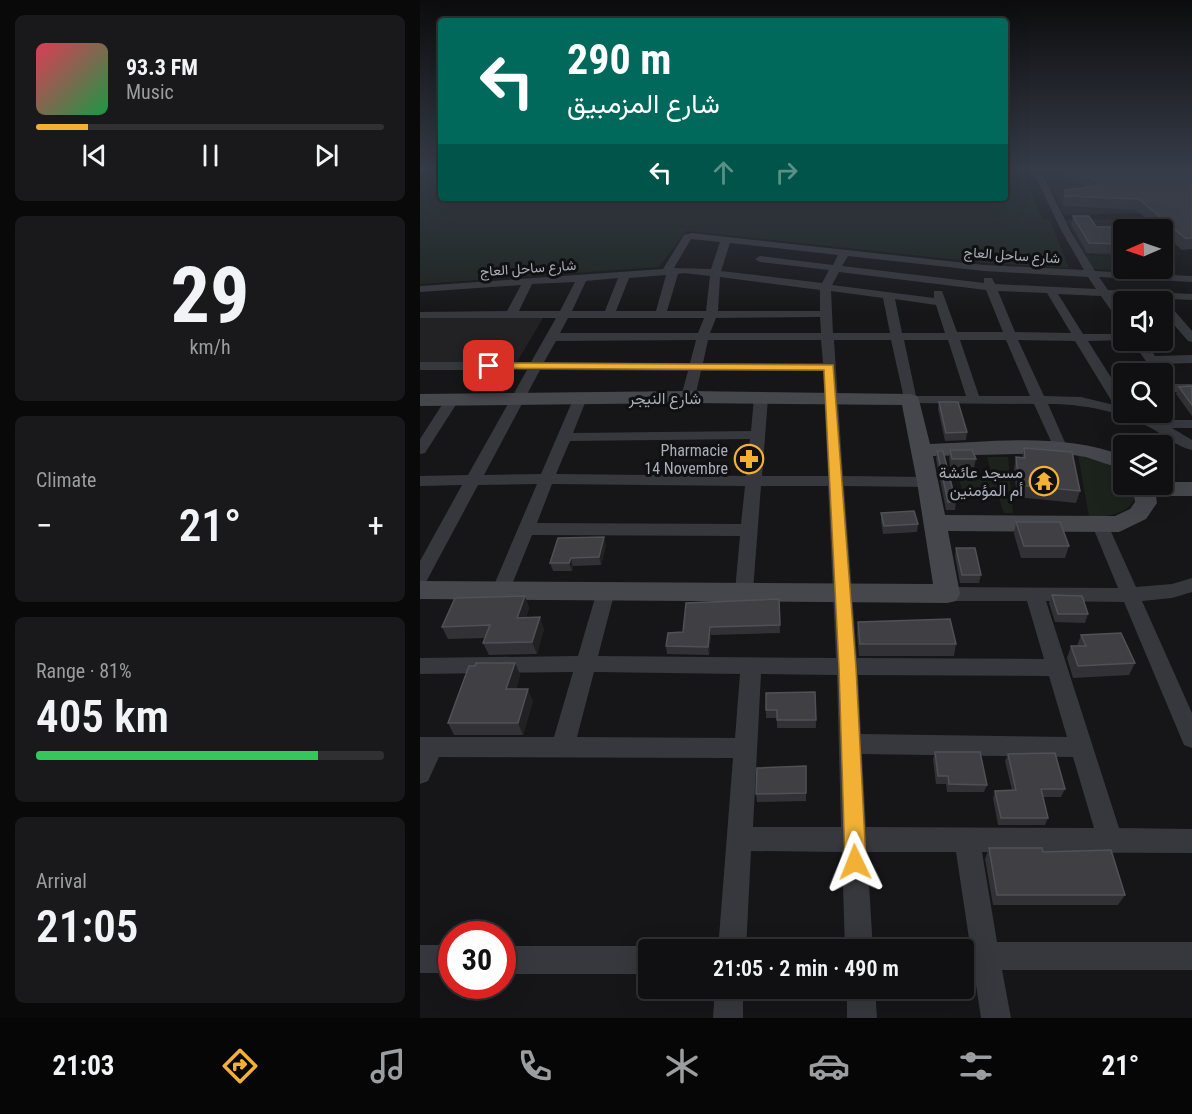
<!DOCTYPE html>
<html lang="en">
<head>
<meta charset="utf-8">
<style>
  :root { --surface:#101012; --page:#19191b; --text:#f1f3f6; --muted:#9c9d9f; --line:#303032; --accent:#f2b134 }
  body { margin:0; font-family:"Roboto Condensed",Vazirmatn,sans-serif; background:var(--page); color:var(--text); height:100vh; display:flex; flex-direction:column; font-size:22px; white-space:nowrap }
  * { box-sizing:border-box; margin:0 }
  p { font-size:20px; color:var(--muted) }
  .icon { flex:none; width:33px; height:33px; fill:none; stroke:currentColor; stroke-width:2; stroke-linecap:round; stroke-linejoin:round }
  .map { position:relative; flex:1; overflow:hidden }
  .drawer { display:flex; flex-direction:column; gap:15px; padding:15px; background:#09090a; width:420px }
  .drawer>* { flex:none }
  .hud { position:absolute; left:18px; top:18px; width:570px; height:183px; border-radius:6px; box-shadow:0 6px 24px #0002,0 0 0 2px var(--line); background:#00695c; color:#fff; overflow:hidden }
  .needle { width:39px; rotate:268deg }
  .buttons { position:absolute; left:693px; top:219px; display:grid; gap:12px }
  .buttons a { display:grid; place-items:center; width:60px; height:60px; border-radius:6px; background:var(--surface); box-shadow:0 6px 24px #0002,0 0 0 2px var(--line); font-size:30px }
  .speed { position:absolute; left:18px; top:921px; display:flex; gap:12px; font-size:30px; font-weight:700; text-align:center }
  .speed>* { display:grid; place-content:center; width:78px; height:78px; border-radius:50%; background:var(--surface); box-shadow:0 6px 24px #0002,0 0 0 2px var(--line); line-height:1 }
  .speed .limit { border:9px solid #d22; background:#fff; color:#111 }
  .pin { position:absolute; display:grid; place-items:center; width:51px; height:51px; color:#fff; margin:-26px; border-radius:12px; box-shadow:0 3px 9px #0006 }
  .me { position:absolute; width:66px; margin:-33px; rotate:358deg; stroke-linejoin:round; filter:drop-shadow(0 0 4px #0008) }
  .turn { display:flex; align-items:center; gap:21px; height:126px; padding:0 30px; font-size:27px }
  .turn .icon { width:78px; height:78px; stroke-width:2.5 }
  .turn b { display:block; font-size:42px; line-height:51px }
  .lanes { display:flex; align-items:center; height:57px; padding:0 30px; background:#0003; justify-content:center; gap:30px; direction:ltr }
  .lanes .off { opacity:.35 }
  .big { font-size:45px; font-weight:600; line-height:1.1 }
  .drawer .widget { flex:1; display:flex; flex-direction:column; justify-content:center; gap:9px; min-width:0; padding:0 21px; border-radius:9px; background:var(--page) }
  .drawer .dial { align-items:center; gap:0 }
  .dial b { font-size:78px; line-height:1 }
  .song { display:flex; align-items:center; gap:18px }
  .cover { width:72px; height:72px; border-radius:9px; background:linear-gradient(135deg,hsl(350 70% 55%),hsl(140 70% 35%)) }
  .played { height:6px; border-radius:3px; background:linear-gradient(90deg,var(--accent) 15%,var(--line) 15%) }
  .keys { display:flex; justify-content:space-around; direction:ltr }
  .heat { display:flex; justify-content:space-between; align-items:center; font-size:33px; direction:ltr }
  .charge { height:9px; border-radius:4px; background:linear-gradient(90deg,#34c759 81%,var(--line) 0) }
  .trip { position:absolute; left:218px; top:939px; width:336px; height:60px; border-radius:6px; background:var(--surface); box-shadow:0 6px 24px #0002,0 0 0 2px var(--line); font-weight:600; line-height:60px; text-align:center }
  .menu { display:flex; height:96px; justify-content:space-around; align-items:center; background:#060607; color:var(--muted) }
  .menu .icon { width:42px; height:42px }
  .menu .selected { color:var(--accent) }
  .menu b { font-size:27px; color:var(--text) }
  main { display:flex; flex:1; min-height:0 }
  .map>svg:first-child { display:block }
  .built { fill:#222225 }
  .green { fill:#1c231d }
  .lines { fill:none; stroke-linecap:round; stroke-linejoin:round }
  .street { fill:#37383d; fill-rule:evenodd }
  .secondary { fill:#45474d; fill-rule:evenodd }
  .wall { fill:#323236 }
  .shaded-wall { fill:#212124 }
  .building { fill:#3f3f44; stroke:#4f5156; stroke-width:1.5 }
  .route { fill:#f2b134; stroke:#9d7322; stroke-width:1.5 }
  .labels { text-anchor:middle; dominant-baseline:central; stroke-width:6; stroke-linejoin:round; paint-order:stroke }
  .far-street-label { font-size:14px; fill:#a8adb8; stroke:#111113 }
  .street-label { font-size:16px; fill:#a8adb8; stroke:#111113 }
  .poi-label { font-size:16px; fill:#a8adb8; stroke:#111113; text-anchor:end }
</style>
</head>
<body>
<main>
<section class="drawer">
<div class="widget">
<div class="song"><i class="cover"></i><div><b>93.3 FM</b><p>Music</p></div></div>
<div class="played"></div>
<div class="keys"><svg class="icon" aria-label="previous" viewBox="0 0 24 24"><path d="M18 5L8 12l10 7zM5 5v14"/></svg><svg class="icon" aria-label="pause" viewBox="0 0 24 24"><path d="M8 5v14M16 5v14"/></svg><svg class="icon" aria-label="next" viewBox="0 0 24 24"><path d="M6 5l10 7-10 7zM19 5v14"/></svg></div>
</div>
<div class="widget dial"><b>29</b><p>km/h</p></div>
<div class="widget"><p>Climate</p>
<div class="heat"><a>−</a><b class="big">21°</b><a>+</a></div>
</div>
<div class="widget"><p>Range · 81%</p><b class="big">405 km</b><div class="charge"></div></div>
<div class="widget"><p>Arrival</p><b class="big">21:05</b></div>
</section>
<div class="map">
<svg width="772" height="1018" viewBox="0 0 772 1018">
  <rect width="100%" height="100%" fill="#161618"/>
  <path class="built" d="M624,171H772V212L644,215Z
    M695,219L703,232V257L665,254L646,220Z
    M0,318H123L97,362H0Z"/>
  <path class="green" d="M0,171H21V198H585V171H603L622,219L630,220L649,268L568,263L266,231L239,267L0,284Z
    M668,255L703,257L704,268L729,269L731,272L671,269L665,256Z
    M658,455L675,458L703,473L704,484L713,485C722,512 690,518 669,516Z
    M567,457H588L593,513H584L577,492H543L538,477L572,476Z"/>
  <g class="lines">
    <path class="street" d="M613,171H621L650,230L675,271L772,276V282L679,277L688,290L772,294V300L692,296L704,312V324L700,323L681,296L638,294L663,334H704V340H708L668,341L704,398V412H718L737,420H772V428H752L772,440V450C757,447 744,435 731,428C700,411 663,404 628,404L647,447L640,451L635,450L614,404L485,403L471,340H414L423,476L508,477L516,482L508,487L424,486L437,658L624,659L607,601H527L520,599L518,594L520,589L527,587L698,588L672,525L674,521H686L688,525L716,587L752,584L772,578V592L752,598L722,601L772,713V748L764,745L704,602L626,601L699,828L772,829V853L562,852L577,942H772V970H582L591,1018H561L536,852H447L453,950H425L422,852L331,851L326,950H298L313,758L19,757L8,781L0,784V737H134L153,672L0,674V658L158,656L177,591L179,586L186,584L193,586L195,591L178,656L416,658L408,486H341L333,591L331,596L324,598L317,596L315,591L320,536L112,535L87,597L80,599L73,597L71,592L117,484L58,485L6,582L0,584V561L42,485L0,486V476L48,475L107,370H0V362H111L136,318H0V312L87,311L101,285L0,292V286L243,269L264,235L272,233L564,265L664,270L641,230ZM271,239L300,242L291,269L254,268ZM310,243L418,255L413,265L340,256L335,259L340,262L409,270L402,283L301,271ZM428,256L564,271L668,277L676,289L575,284L572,278H564V283L422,266ZM419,272L566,290L583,332H537L522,291H514V298L412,285ZM264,273L290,276L286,311H247L258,274ZM246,275L236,311H196L209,278ZM300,277L400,290V311H298ZM198,278L185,311H152L166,281ZM155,282L140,311H99L112,284ZM411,291L463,298L470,333H413ZM578,291L627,293L651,333L595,332ZM475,299L516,305L525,333H482ZM400,317L401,333H290L296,318ZM148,318H284L278,333H140ZM276,340L270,363L124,362L136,341ZM288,340H401L403,363H283ZM484,340H528L546,396H496ZM540,340H586L610,396H559ZM598,340L655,341L694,405L661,397L624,396ZM120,370L268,371L261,397L268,401L275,397L281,371H403L408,476H342L348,398L341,394L334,398L331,431L153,433L167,398L165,395H155L121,474L64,475ZM330,439L326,476L136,474L150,441ZM132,484L325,486L321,524L117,523ZM174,672L320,674L315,738L157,737ZM341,674L417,675L421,827H333ZM438,675L629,676L647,737L441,734ZM442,754L653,757L674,828L446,827Z
      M742,300L746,301L772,331V342L768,341L742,311V302H737Z
      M711,340H724L735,356L772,355V363L741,364L749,374L742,378V374H735Z
      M742,384H772V392H742Z
      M32,396L39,400L5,453L0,454V439L27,397Z
      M0,945H32V973H0Z
      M82,946H228L236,950H228V974H82Z
      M295,988H323V1018H293Z
      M427,988H455L457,1018H427Z"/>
    <path class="secondary" d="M268,391L490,394L497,396L499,400L510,444C574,442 642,432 704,456V470L666,457L640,453L513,456L525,515L695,516L710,509L715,502L712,484H742V482H772V496H736L737,503L726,519L699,532L528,531L540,594L536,601L527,603L0,599V581L513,584L497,482L482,405L268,403L0,406V394Z"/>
  </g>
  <path class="wall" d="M634,171H772V249L762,250L742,233V230H739L716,210L643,206V200L645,190L666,187L633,172Z
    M653,216L676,227L704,230V254L667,253L651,224Z
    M772,386V416L756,394L759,387Z
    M519,402L547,432L546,440L525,441L518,409Z
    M604,448L660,491L656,503L597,497L594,469L596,457L602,458Z
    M530,450L556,459L554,467H530L529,458Z
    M517,451L536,502L535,510H526L516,459Z
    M461,513L498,524L497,532L463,534L461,521Z
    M596,522L649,546L645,558H601L594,534Z
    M186,545L181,565L153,566L152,571H133L130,563Z
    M536,548L561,575L559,583H540L535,556Z
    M632,595L668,614L665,623L635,622L629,603Z
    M105,596L109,608L106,618L124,629L117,654L69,655L63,643L65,638L28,639L22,627Z
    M359,599L360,633L291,635L289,655L247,654L246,646L263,632Z
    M438,622L536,644L534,656H439L437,634Z
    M661,635L715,663L709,675L653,678L647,658L651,646H657Z
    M95,663L100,675L96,689L113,701L103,735H34L28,723Z
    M395,692L396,728H357V718H346V710Z
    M515,752L567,785L564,792H527L526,784H516L513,759Z
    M588,754L645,789L641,797H623L628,818L625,825H578L573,798L575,791L592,790L585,761Z
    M386,766V801L337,802L336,794Z
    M569,848L705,895L698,905H573L565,859Z"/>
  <path class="shaded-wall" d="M184,537L186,545L181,565L179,557Z
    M151,558L153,566L152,571L149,563Z
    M105,596L109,608L102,630L97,618Z
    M120,617L124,629L117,654L112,642Z
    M290,627L291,635L289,655L288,647Z
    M95,663L100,675L92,701L86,689Z
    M108,689L113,701L103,735L98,723Z"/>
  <path class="building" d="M654,171H772V238H765L719,199L645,196V190L684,185Z
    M653,216H669L676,227H701L704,230V244L669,243Z
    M772,386V405L759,387Z
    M519,402H538L547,432L526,433Z
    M604,448L652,452L660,491L599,485L596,457L605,458Z
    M530,450H552L556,459H532Z
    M517,451H523L536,502H528Z
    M494,511L498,524L464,526L461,513Z
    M596,522H640L649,546H604Z
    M184,537L179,557L151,558L149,563H130L138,538Z
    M536,548H555L561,575H542Z
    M632,595L662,596L668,614H638Z
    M105,596L97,618L120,617L112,642L63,643L70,625L22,627L35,598Z
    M359,599L360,625L290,627L288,647L246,646L248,633L263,632L266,603Z
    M530,619L536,644H440L438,622Z
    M701,633L715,663L658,666L651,646H666L661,635Z
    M56,663H95L86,689H108L98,723H28L49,666H55Z
    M395,692L396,720H357V710H346V693Z
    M515,752H560L567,785L529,784L528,776H518Z
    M635,753L645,789H621L628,818H581L575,791L596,790L588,754Z
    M386,766V793L336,794L337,768Z
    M569,848H622L623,852L691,850L705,895H577Z"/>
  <linearGradient id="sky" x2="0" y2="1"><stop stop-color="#0c0c0d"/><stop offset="0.54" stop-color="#363c48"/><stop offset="1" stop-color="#363c48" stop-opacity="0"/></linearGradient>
  <rect width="772" height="314" fill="url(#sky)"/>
  <path class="route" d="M69,363L413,365L436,668L446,862L443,869L435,872L428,869L425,862L419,668L404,370L66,368V364Z"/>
  <defs>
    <g id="pharmacy-ring" transform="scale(1.5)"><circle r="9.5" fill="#111113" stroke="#f2b134" stroke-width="1.5"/><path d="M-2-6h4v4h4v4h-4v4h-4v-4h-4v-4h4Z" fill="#f2b134"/></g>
    <g id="temple-ring" transform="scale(1.5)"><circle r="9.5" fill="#111113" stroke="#f2b134" stroke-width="1.5"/><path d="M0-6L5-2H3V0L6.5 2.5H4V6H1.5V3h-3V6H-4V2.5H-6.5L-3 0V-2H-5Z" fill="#f2b134"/></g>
  </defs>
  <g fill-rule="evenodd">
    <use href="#pharmacy-ring" x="329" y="459"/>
    <use href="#temple-ring" x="624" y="481"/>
  </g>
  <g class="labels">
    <g class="far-street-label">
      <text transform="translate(592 255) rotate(4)">شارع ساحل العاج</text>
      <text transform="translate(108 268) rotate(-4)">شارع ساحل العاج</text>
    </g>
    <g class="street-label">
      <text x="245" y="398">شارع النيجر</text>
    </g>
    <g class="poi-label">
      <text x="308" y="450">Pharmacie<tspan x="308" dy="18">14 Novembre</tspan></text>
      <text x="603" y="472">مسجد عائشة<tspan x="603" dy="18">أم المؤمنين</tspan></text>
    </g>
  </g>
</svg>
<div class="buttons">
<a><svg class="needle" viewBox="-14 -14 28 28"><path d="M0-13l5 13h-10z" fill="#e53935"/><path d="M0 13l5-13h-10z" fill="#9c9d9f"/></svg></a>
<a><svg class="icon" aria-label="sound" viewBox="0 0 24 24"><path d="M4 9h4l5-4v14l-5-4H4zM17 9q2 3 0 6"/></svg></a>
<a><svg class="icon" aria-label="search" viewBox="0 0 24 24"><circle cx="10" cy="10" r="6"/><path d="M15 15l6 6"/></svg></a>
<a><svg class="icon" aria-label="layers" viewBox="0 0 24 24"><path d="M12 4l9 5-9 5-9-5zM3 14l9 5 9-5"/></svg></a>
</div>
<div class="speed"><div class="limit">30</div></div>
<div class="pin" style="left:69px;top:366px;background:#d93025"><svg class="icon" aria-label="arrive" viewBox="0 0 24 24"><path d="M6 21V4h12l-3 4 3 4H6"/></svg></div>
<svg class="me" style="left:435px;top:862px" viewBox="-20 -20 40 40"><path d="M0-17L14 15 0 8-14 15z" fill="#f2b134" stroke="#fff" stroke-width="4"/></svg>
<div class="trip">21:05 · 2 min · 490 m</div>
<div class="hud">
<div class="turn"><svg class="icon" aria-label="left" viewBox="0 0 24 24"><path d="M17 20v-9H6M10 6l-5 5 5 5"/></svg><div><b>290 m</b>شارع المزمبيق</div></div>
<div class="lanes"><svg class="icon" aria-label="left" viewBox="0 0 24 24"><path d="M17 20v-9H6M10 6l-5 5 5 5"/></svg><svg class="icon off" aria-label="ahead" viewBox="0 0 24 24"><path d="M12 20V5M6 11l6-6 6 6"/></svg><svg class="icon off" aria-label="right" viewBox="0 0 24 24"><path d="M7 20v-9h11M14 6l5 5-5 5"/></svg></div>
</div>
</div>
</main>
<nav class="menu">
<b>21:03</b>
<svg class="icon selected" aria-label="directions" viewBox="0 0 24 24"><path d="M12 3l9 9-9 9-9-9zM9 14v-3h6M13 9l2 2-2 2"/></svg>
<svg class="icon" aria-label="music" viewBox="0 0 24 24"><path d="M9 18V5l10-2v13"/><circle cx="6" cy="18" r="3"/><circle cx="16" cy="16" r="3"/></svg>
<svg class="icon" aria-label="phone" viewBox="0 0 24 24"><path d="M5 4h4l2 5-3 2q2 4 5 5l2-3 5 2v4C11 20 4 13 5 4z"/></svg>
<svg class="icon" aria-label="climate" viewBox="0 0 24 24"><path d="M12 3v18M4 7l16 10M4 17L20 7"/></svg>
<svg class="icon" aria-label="car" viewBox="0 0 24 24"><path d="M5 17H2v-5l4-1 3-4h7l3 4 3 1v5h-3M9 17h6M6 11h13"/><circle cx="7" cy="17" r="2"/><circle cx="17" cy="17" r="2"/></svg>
<svg class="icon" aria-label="filters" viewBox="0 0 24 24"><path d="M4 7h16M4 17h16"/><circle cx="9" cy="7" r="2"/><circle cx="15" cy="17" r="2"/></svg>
<b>21°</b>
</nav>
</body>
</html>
